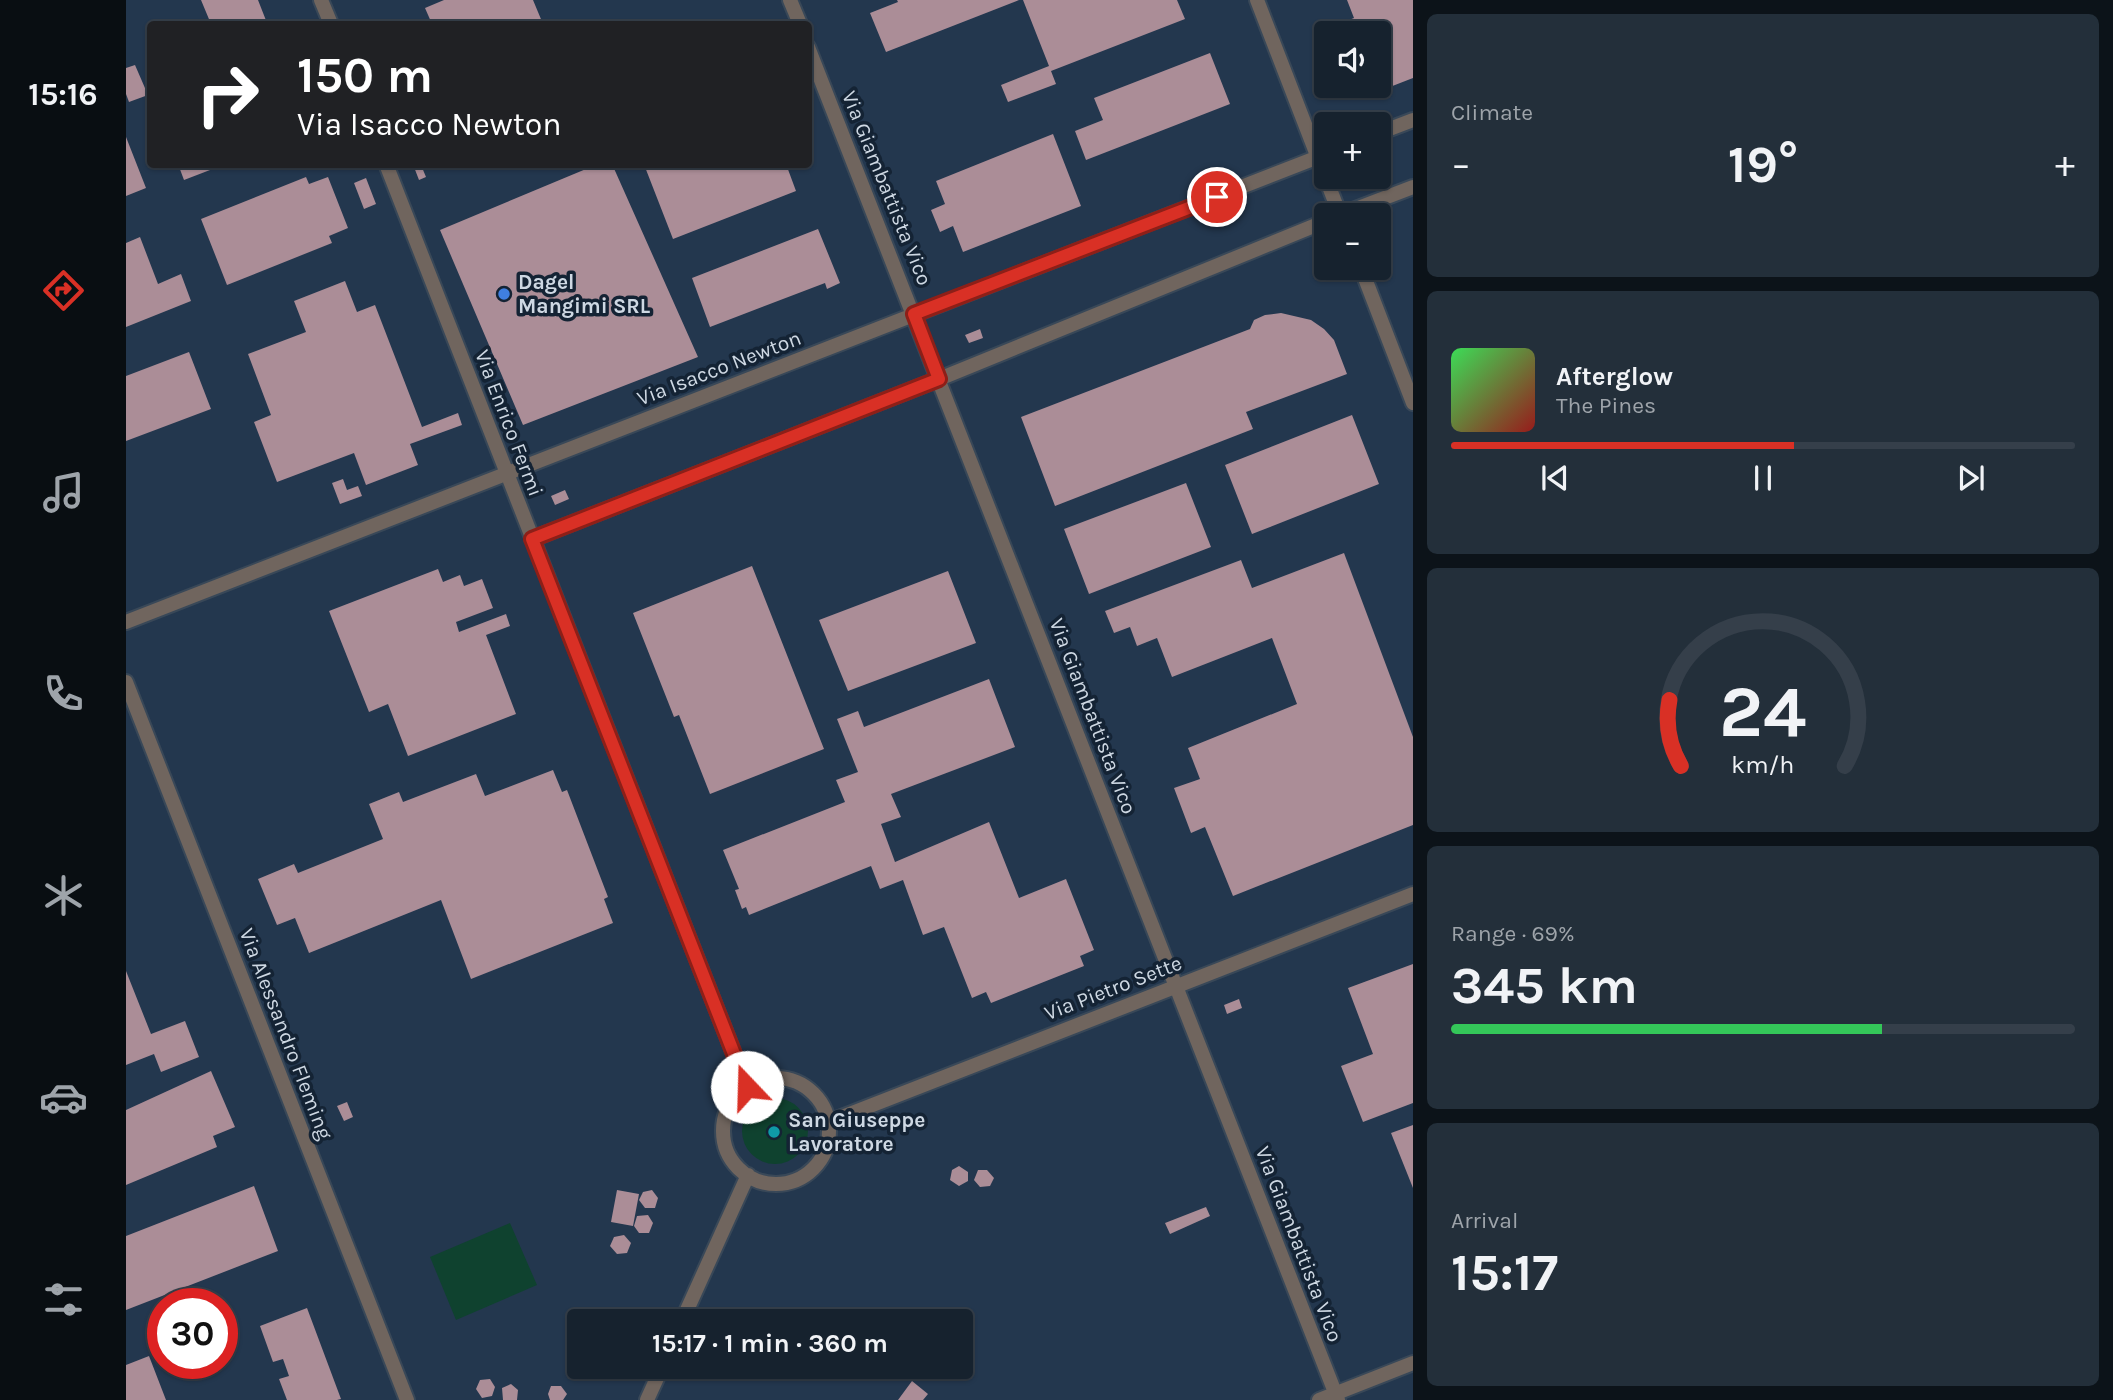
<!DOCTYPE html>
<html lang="en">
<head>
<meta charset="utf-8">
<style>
  :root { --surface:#16222e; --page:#232f3a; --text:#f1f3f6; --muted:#9ea4aa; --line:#353f4a; --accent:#d93025 }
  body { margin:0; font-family:Karla,sans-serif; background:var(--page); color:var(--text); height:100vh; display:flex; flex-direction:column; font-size:26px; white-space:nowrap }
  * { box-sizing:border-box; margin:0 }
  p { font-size:23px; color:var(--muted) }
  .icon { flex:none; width:38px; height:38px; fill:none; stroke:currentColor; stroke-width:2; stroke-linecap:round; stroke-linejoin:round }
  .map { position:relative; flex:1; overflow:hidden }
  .sheet { display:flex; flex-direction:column; gap:14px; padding:14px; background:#0c1319; width:700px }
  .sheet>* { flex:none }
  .hud { position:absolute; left:21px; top:21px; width:665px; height:147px; border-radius:7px; box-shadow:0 2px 5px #0004,0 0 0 2px var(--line); background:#202124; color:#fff; overflow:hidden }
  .tools { position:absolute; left:1188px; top:21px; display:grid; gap:14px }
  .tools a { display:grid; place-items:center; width:77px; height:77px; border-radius:7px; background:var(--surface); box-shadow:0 2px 5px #0004,0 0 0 2px var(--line); font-size:35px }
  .speed { position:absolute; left:21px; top:1288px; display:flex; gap:14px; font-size:35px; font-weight:700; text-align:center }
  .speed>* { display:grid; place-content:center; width:91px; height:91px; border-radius:50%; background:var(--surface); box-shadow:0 2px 5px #0004,0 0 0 2px var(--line); line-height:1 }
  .speed .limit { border:10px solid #d22; background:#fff; color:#111 }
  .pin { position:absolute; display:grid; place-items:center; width:60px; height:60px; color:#fff; margin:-30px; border:4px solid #fff; border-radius:50%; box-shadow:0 2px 7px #0007 }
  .me { position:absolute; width:77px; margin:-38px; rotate:339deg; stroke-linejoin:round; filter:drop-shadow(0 0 5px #0008) }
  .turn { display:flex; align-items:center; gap:24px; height:147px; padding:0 35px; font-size:32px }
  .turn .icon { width:91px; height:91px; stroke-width:2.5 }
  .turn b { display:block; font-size:49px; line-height:60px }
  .big { font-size:52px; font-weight:700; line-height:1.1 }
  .sheet .tile { flex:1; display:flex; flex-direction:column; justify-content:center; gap:10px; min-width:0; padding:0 24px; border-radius:10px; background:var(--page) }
  .sheet .dial { align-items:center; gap:0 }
  .dial svg { height:182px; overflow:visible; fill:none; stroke:var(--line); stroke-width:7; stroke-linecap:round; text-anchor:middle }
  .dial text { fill:var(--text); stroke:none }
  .song { display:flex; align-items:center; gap:21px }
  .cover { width:84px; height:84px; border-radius:10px; background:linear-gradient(135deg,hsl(130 70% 55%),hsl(0 70% 35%)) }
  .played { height:7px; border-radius:4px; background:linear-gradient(90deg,var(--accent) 55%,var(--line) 55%) }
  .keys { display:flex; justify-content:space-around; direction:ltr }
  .heat { display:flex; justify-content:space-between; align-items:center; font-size:38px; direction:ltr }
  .charge { height:10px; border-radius:5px; background:linear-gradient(90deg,#34c759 69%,var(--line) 0) }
  .trip { position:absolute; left:441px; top:1309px; width:406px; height:70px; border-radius:7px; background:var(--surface); box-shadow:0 2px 5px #0004,0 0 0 2px var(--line); font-weight:700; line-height:70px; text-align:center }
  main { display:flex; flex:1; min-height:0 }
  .tab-bar { display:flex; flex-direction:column; width:126px; justify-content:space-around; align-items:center; background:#090e12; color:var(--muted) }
  .tab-bar .icon { width:49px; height:49px }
  .tab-bar .on { color:var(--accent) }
  .tab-bar b { font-size:32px; color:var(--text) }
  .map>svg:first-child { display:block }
  .built { fill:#23374e; fill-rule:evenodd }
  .green { fill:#0f422f }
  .building { fill:#ab8d97 }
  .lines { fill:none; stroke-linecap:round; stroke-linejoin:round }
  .street-casing { stroke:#394858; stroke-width:18 }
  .street { stroke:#70655e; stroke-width:14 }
  .route-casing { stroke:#8d1f18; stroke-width:18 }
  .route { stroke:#d93025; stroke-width:12 }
  .shop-dot { fill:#3f7fe0; stroke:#142334; stroke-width:2.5 }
  .culture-dot { fill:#0f9aa8; stroke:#142334; stroke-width:2.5 }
  .labels { text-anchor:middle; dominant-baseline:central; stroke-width:7; stroke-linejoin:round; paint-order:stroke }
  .street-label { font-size:21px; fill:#ced8e3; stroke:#142334 }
  .poi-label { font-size:21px; font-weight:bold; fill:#ced8e3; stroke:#142334; text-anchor:start }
</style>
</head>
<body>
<main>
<nav class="tab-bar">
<b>15:16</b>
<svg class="icon on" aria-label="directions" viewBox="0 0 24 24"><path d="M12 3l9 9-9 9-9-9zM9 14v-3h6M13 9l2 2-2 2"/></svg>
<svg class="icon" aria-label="music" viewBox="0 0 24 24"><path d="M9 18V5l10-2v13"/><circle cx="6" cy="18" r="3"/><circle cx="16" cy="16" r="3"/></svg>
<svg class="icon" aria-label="phone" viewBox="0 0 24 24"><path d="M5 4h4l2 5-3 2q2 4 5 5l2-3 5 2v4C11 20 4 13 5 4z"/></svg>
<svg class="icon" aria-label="climate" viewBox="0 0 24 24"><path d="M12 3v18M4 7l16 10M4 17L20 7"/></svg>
<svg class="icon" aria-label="car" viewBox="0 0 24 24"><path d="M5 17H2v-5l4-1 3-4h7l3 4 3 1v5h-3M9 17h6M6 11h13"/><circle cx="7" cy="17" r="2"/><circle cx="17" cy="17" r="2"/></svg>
<svg class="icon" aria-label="filters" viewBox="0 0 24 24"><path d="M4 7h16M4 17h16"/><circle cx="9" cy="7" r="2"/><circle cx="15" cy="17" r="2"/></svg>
</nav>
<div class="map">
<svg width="1287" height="1400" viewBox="0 0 1287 1400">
  <rect width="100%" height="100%" fill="#1d2d3e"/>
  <path class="built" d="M0,0H1287V1400H0ZM24,24H682V164H24ZM1200,33H1253V86H1200ZM1200,124H1253V177H1200ZM1200,215H1253V268H1200ZM37,1304H96V1363H37ZM453,1321H835V1367H453Z"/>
  <path class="green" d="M616 1131a33 33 0 1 1 66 0a33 33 0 1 1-66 0Z
    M384,1223L411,1285L330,1320L304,1257Z"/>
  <path class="building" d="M75,0H132L141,23L85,24Z
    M318,0H407L417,24H306L299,8Z
    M771,0H893L760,52L744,13L772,2Z
    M897,0H1051L1059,19L925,71L930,84L882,102L875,85L923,66Z
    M1221,0H1287V78L1233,99L1228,86H1253V33H1208L1205,27L1228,18Z
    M1084,53L1104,104L960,160L949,131L977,120L968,98Z
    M9,65L22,95L3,102L0,94V68Z
    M927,134L955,206L837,252L827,226L814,232L805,210L819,204L810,181Z
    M0,137L20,188L0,196Z
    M52,164H97V165L58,180Z
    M472,164H486L572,357L397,425L314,230Z
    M526,164H660L670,191L547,239L519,167Z
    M295,165L300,177L293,180L288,167Z
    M180,177L183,184L202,177L222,228L203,236L206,243L101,285L75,219Z
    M240,178L250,204L238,209L228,183Z
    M692,229L714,283L701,289L699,283L584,327L566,278Z
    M14,237L32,284L55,274L65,301L0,327V243Z
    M219,281L231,312L249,305L296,427L332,413L336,425L284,444L292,465L240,485L228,453L151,482L128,422L145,415L122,354L180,332L168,301Z
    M1155,313L1185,320L1198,329L1208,340L1221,374L1120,412L1127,429L929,506L895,417L1124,329L1128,320L1139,315Z
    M854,329L857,338L843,343L839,335Z
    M63,352L85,409L0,441V376Z
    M1226,415L1253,484L1126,534L1099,465Z
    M217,479L221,490L232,486L236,496L214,504L206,483Z
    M1060,483L1085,547L963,594L938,529Z
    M439,490L443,499L429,505L425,496Z
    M1218,553L1287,737V825L1107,896L1079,827L1065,833L1048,788L1074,779L1062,748L1171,704L1146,638L1046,677L1031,638L1011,646L1004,627L988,633L979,611L1115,560L1126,588Z
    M626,566L698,749L584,794L553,715L548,717L507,613Z
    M312,569L317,582L334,575L338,586L356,579L367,608L330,622L333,632L380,614L384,626L360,635L390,714L282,756L262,704L243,712L203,611Z
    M822,571L850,643L722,691L693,620Z
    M863,679L889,747L765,794L775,817L755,824L769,862L863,822L893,898L940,879L968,950L954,956L958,966L865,1003L860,992L846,998L818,927L797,935L777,880L754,889L745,866L623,915L620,907L616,909L609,890L613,889L597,850L719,802L710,780L732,772L711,719L732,711L738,727Z
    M427,770L436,792L441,790L482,897L478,899L487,923L345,979L315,900L183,953L169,918L151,925L132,879L168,864L172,873L257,839L243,804L273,792L277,802L350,774L359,796Z
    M1287,964V1103L1237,1122L1215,1066L1247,1054L1222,988Z
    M0,971L25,1034L59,1021L73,1057L35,1072L28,1054L0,1065Z
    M1113,999L1116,1008L1101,1014L1098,1005Z
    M85,1071L109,1127L87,1136L91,1147L0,1185V1110Z
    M221,1102L227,1117L218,1121L211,1106Z
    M1287,1125V1188L1265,1133Z
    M833,1166L842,1172V1181L833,1186L824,1180L826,1170Z
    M852,1170H861L868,1178L864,1186L854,1187L848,1180Z
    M128,1186L152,1251L0,1310V1236Z
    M491,1190L513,1194L507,1226L485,1222Z
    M526,1190L532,1198L529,1208H519L513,1200L517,1192Z
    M1080,1207L1084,1216L1044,1234L1039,1223Z
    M522,1215L527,1223L523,1233H513L508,1226L511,1216Z
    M498,1235L505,1243L501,1253L491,1254L484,1246L488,1237Z
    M181,1308L215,1399L211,1400H161L153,1379L163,1376L157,1359L147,1362L134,1326Z
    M23,1356L40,1400H0V1365Z
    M364,1379L369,1387L366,1396L356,1398L350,1389L354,1380Z
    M786,1381L802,1394L797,1400H772Z
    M385,1384L392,1390L391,1400H377L376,1388Z
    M425,1386H435L441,1394L437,1400H424L422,1394Z"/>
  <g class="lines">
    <g class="street-casing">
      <path id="street" d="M195,0L205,24
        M664,0L674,24
        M1131,0L1214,215L1287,187
        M682,47L1212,1400
        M1253,133L1287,120
        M260,164L621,1087
        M1235,268L1287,403
        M406,539L813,379L1200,221
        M0,622L1200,154
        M0,682L281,1400
        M597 1131a53 53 0 1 1 106 0a53 53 0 1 1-106 0Z
        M703,1122L1287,894
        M556,1321L622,1175
        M521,1400L536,1367
        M1193,1400L1287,1363"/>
    </g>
    <use href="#street" class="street"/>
  </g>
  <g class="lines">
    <g class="route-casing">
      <path id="route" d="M621,1087L406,539L813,379L788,314L1091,197"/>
    </g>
    <use href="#route" class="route"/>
  </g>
  <circle class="shop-dot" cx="378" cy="294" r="7"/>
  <circle class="culture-dot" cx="648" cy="1132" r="7"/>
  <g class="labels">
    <g class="street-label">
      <text transform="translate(761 188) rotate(68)">Via Giambattista Vico</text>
      <text transform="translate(593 368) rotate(-21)">Via Isacco Newton</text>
      <text transform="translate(383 423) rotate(69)">Via Enrico Fermi</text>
      <text transform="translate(967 716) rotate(69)">Via Giambattista Vico</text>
      <text transform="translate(987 988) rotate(-21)">Via Pietro Sette</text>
      <text transform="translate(160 1034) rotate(69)">Via Alessandro Fleming</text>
      <text transform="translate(1173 1244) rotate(69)">Via Giambattista Vico</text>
    </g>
    <g class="poi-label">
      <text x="392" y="282">Dagel<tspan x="392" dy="24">Mangimi SRL</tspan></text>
      <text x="662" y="1120">San Giuseppe<tspan x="662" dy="24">Lavoratore</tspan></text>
    </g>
  </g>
</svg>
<div class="tools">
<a><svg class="icon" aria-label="sound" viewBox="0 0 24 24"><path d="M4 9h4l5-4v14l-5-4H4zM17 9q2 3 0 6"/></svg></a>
<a>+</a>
<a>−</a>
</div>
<div class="speed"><div class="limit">30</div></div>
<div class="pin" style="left:1091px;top:197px;background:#d93025"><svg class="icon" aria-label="arrive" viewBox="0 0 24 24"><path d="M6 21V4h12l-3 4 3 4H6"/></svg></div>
<svg class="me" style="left:621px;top:1087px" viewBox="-20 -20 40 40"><circle r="19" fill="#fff"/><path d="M0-13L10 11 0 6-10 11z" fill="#d93025"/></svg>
<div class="trip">15:17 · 1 min · 360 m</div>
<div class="hud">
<div class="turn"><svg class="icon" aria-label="right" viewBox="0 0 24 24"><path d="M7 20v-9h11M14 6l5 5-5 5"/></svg><div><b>150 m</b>Via Isacco Newton</div></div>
</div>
</div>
<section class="sheet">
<div class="tile"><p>Climate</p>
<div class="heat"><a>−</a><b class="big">19°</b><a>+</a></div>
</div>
<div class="tile">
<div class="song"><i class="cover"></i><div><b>Afterglow</b><p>The Pines</p></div></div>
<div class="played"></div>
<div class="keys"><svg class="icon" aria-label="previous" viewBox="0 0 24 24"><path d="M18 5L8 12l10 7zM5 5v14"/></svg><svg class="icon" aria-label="pause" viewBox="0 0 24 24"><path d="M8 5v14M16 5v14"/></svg><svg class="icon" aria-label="next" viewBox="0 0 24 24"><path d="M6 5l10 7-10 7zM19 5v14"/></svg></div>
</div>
<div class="tile dial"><svg viewBox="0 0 100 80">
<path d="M14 69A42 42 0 1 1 86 69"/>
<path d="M14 69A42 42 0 0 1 9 40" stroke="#d93025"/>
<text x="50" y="56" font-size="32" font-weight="700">24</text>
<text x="50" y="72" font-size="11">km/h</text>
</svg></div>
<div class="tile"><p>Range · 69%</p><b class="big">345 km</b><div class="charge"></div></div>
<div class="tile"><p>Arrival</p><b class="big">15:17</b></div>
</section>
</main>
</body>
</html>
